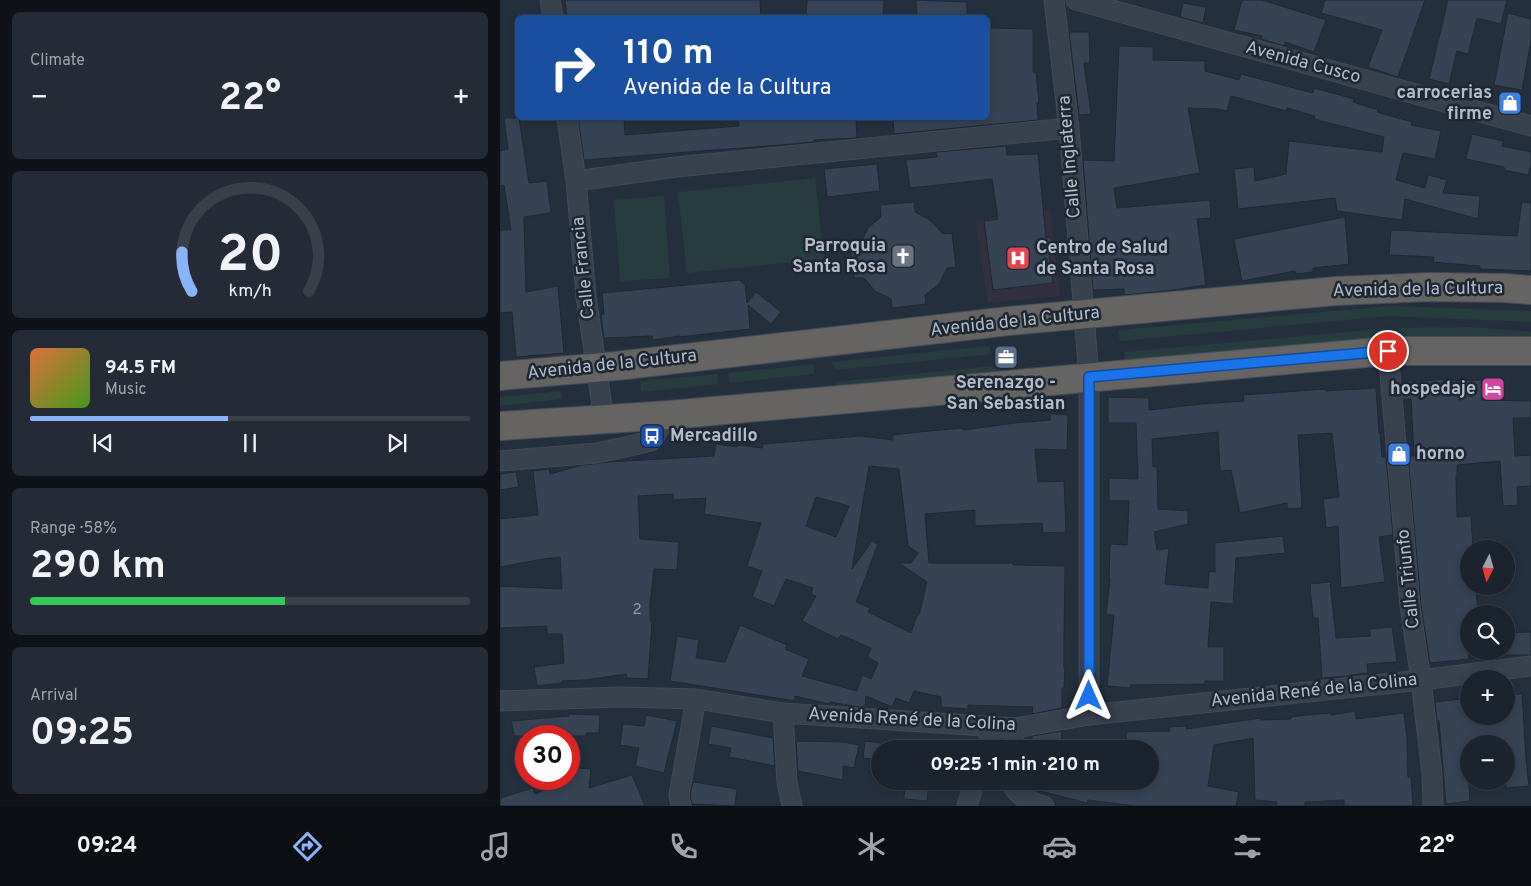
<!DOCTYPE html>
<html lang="en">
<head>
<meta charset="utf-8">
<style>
  :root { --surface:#1b232e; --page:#242b36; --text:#f1f3f6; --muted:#a0a4aa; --line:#39404a; --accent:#8ab4f8 }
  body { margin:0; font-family:Overpass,sans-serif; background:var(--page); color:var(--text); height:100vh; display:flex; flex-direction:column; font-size:19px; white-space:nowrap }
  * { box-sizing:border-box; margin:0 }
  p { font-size:16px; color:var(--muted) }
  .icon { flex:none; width:28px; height:28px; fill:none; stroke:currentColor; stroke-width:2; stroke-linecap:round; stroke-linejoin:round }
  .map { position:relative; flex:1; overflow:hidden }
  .drawer { display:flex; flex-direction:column; gap:12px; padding:12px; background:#0f1319; width:500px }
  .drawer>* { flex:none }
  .banner { position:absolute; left:15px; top:15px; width:475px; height:105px; border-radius:8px; box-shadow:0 2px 8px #0003,0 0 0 1px var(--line); background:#1a4fa0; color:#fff; overflow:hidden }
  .needle { width:32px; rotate:186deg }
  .controls { position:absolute; left:960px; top:540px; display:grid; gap:10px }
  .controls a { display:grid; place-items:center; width:55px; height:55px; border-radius:50%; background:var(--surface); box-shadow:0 2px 8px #0003,0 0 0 1px var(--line); font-size:25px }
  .speed { position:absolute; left:15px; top:725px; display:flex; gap:10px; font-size:25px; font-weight:700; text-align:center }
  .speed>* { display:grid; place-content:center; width:65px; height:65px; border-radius:50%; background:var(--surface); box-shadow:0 2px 8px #0003,0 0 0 1px var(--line); line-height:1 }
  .speed .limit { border:8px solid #d22; background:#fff; color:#111 }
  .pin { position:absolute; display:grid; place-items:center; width:42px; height:42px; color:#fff; margin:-21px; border:2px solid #fff; border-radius:50%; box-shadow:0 1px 5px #0007 }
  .me { position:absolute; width:55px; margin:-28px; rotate:0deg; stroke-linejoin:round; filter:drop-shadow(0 0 4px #0008) }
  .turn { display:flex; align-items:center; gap:18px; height:105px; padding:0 25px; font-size:22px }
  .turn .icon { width:65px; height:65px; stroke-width:2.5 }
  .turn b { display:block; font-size:35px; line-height:42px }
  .big { font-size:38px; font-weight:700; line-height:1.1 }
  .drawer .card { flex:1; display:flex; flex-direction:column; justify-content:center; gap:8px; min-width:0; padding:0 18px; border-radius:8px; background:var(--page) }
  .drawer .dial { align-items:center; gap:0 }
  .dial svg { height:130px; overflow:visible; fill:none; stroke:var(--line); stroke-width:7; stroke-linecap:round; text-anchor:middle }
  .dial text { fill:var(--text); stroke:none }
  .song { display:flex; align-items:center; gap:15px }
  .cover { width:60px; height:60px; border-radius:8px; background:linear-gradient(135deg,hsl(20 70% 55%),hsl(100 70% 35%)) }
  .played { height:5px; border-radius:2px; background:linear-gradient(90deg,var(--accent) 45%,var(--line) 45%) }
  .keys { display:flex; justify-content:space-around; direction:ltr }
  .heat { display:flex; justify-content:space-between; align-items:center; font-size:28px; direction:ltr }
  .charge { height:8px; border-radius:4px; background:linear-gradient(90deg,#34c759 58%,var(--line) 0) }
  .trip { position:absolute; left:371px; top:740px; width:288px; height:50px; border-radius:25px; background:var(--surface); box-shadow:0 2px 8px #0003,0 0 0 1px var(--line); font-weight:700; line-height:50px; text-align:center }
  .tab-bar { display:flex; height:80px; justify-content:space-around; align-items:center; background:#0b0e12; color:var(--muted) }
  .tab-bar .icon { width:35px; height:35px }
  .tab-bar .current { color:var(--accent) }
  .tab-bar b { font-size:22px; color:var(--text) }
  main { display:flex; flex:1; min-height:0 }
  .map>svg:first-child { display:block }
  .medical { fill:#32303f }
  .green { fill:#263c3f }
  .building { fill:#364354; stroke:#1f2835; fill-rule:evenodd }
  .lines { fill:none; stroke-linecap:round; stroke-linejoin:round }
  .minor-casing { stroke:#414a57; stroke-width:21 }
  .trunk-casing { stroke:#434c59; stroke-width:30 }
  .minor { stroke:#38414e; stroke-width:19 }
  .trunk { stroke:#656462; stroke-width:28 }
  .route-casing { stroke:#114b97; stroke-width:12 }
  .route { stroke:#1a73e8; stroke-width:9 }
  .labels { text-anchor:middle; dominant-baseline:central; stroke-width:5; stroke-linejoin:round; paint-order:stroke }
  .number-label { font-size:15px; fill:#929caa }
  .street-label { font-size:18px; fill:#b4bcc9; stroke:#1d2633 }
  .poi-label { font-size:18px; font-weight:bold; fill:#b4bcc9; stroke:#1d2633; text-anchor:end }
</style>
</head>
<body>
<main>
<section class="drawer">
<div class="card"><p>Climate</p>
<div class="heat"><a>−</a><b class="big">22°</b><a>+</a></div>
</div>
<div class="card dial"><svg viewBox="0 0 100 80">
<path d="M14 69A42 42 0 1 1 86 69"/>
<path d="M14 69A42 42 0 0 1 8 45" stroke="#8ab4f8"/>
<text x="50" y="56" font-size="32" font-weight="700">20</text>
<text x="50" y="72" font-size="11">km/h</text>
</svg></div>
<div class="card">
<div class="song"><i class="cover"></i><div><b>94.5 FM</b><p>Music</p></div></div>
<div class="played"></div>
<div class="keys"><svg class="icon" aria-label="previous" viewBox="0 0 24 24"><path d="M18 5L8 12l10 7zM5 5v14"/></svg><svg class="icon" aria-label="pause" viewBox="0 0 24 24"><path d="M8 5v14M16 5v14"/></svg><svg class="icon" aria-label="next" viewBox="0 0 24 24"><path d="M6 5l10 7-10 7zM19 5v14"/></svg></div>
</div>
<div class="card"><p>Range · 58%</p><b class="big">290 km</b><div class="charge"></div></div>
<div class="card"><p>Arrival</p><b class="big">09:25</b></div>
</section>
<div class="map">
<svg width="1031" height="806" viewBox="0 0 1031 806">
  <rect width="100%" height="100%" fill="#242f3e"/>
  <path class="medical" d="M550,210L560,296L488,303L475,220Z"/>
  <path class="green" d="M315,178L324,259L187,273L178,192Z
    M164,196L170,278L120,281L114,200Z
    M891,306L1031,311V322L890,316L620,341L618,330Z
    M971,327L1031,332V343L900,339L899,328Z
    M892,328V339L626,363L624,352Z
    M489,346L492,354L336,370L331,362Z
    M314,364V374L229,383L228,373Z
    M492,366L502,375L336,393L335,382Z
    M218,374L219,384L141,392L140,381Z
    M61,391L62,399L0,406V397Z"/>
  <path class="building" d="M65,0H260L261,18H67Z
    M307,0H384L383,18H306Z
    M416,0L467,2V18H417Z
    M742,0H762L826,20L814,52L785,42L784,46L761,39L762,36L734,30Z
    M825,0H925L898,77L868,67L882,30L821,13Z
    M948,0H1007L1001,24L977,18L968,54L957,51L949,84L929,79Z
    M683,3L706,7L703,23L680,17Z
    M1008,13L1031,19V41L1022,90L994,85Z
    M490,28L533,29V72H536L539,103H537L538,120L394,134L393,118H488V70H489Z
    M569,32H589L590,63H584L591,114L579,115Z
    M619,46L653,47V60L705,61V71L739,80L741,74L813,93L814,88L854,99L853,102L878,110L877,112L912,122L911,125L941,131L935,159L903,153L896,180L925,188L928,175L947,180L943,193L980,196L978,219L905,199L902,220L837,211L835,198L738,209L734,169L754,167L755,181L786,174L789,141L882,152L884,137L814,119L815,116L787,108L786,111L731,96L727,111L718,109L688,108L700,173L614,188L617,208L710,200L711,218L697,219L706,285L673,290L624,295V289L593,290L583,160L614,161Z
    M4,118H19L29,183L47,181L51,213L24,217L26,292L58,286L64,353L16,357L12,312L0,313V230H11L4,185L0,186V151L8,149Z
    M78,118H124L125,135L239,126L238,118H332V119L356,118L357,138L314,140V142L280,145L84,160Z
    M972,134L1003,141L1002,146L1031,152V163L1028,175L1004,170V167L966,159Z
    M506,146L507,155L538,154L546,238L551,237L553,253L549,254L553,283L493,290L484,221L498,219L492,179L410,188L406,160L437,157L436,152Z
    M377,164L380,191L327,197L324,169Z
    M414,202L415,212L431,221L443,234L452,233L456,267L447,268L439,284L425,295L426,304L392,308L391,299L375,291L364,278H354L350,244H360L368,228L381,217L380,205Z
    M1022,202L1031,203V271L980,269V266L933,262L934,257L889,255L891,230L1017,236Z
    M845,217L849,264L813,268V272L796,274L795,271L742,281L734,239Z
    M239,280L245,285L247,303L256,292L281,312L271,324L248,305L250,329L179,337V336L153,340L152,336L104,338L101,315L104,314L102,293Z
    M495 357a11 11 0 1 1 22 0a11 11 0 1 1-22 0Z
    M943,379L944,381L981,380L982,400L1031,401V418H1013L1015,456L1031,455V486L1017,487L1018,505L1003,506L1000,461L957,465V475H956L957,517L971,516L973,549H969V586H976L978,614H969V659L930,663L921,605L908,456H914L911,399H903L902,381H923Z
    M876,388L879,433H880L882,457H886L893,535L879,537L885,582L841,588L838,526L826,528L823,499L839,497L832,433L798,435L802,508L787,509V503L740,513L731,470L720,471L718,432L652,439L653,467H657L658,509L688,511V524L654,532L657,550L669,548L665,584L708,588L709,571L715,572V543L783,536L785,553L736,558L733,604L711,602L708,647H724V681H705V684L631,685L630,688L607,686L614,615H606L610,579H609L610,544L627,545L629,501H609V478L638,479L636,423H608V397L649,398V410L702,404L744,401L743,395L826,389V391Z
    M550,414L568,415L567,450L535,449L538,482L564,481L566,532L543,533L542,523L475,526V510L425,514L429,563H513V565L565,566L564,638V668H565L564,688H562V708L532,714L533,707L468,705V709L441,707V697L414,691L409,703L396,698L392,707L366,696L365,707H359L330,702L329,704L295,696V701L170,681L177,636L199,640L196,658L225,662L240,625L287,645L285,649L309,659L302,676L357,691L362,675L371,679L378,663L368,657L371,648L341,635L338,639L302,621L316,596L311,594L313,588L286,579L274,606L252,597L262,571L247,566L261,523L204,514L206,498L173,500V494L138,496L140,539L179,542L177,570L154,569L150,604V621H152L148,679L127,678L126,674L85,680L62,681V683L37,686L34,667L64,663L62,634H47V626L0,628V586L62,589L60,557L43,559L0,567V519L38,515L33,471L49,469L50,474L83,465L109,462L214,456L216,444L237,447V445L262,448L263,444L360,436L393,440V435L418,432L462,428L463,430L515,423L550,420ZM369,466L399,469L408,546L418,553L411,563H399L427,582L419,615H417L411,633L368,612L370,608L356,602L378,544L372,541L352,569ZM316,497L349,506L336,537L306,526Z
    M16,472L19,487L0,490V474Z
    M830,582L836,638L870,636V629L892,627L897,662L867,664L868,673L849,675V676L822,678L818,618H813L810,584Z
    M1031,632V655H1006V633Z
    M1022,694L1026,759L1029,786L1006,788V744H969V787L970,801L946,804L939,721H937L935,702L969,698V716H1006V695Z
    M855,711L856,719L904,713L907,738L908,777H911L913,806H844V800L805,802V806H776L777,802L755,800L753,738L714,745L708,786L739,792L736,806H634L588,800L587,803L529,788L526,784V781H650V749H626V732L670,731L669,727L686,726V729L761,718V720L791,719V717L806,715L831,713V715Z
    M69,714L100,715L99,733H86V736H14L11,721L69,716Z
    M146,715L177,721L164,773L135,766L139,748L120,745L123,724L144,726Z
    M211,726L273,738L275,766L229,757L231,748L208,744Z
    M562,731L561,749H531L532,736Z
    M296,741L343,742L359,745L354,768L343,766V780L298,771Z
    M365,741L380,743V760L363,758Z
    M69,767L91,769L89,788L132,775L145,806H0V798L33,788L35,794L69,780Z
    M405,781L429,782L427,801L404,799Z
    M193,782L237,789L235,806L192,804L190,795Z"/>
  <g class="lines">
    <g class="minor-casing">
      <path id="minor" d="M50,0L53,18
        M554,0L569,128L589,377V715
        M576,0L1031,126
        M67,118L76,181L86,296L101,399L103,419
        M76,181L176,167L569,128
        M888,351L910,606L921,680L932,774L933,806
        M0,461L97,453L130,446L151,441L169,415
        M0,701L121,697L196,699L283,713L515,728L589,715L921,680L1031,666
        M283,713L287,783L292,806
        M486,749L493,727
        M512,749L515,728
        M511,781C515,796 531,802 544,806
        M181,806L179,795L196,699
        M467,806L475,781"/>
    </g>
    <g class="trunk-casing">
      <path id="trunk" d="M0,376L116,366L509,321L836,291L930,287L1005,288L1031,290
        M0,426L169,415L888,351H1031"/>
    </g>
    <use href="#minor" class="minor"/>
    <use href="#trunk" class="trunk"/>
  </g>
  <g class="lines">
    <g class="route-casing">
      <path id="route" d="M589,696V377L888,351"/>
    </g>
    <use href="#route" class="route"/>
  </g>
  <defs>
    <g id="shop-square" transform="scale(1.25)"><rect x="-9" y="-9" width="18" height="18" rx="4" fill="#3f7fe0" stroke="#1d2633"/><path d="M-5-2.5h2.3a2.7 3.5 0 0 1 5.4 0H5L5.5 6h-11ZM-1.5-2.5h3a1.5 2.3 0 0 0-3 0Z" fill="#fff"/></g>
    <g id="church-square" transform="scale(1.25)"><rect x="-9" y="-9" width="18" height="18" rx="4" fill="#6b7280" stroke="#1d2633"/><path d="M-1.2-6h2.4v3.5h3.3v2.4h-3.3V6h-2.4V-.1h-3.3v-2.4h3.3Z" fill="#fff"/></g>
    <g id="hospital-square" transform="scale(1.25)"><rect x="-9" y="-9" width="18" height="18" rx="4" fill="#e0444e" stroke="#1d2633"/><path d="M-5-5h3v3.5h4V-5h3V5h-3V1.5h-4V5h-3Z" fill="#fff"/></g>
    <g id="office-square" transform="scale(1.25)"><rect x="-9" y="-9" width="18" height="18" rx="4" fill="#5c6f8a" stroke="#1d2633"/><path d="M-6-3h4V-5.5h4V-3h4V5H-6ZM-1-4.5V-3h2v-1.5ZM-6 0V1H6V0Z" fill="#fff"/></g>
    <g id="hotel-square" transform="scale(1.25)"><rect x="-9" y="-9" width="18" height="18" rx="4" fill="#d1479c" stroke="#1d2633"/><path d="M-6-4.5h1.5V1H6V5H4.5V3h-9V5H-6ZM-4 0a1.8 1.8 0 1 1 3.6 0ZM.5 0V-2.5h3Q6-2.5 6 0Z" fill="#fff"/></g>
    <g id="bus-square" transform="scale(1.25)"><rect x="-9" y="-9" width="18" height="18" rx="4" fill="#1a4fb4" stroke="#1d2633"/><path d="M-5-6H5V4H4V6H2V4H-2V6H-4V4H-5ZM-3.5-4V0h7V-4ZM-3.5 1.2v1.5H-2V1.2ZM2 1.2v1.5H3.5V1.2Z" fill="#fff"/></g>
  </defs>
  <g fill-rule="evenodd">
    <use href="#shop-square" x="1010" y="103"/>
    <use href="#church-square" x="403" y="256"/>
    <use href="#hospital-square" x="518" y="258"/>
    <use href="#office-square" x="506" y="357"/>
    <use href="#hotel-square" x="993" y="389"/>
    <use href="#bus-square" x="152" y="436"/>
    <use href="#shop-square" x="899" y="454"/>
  </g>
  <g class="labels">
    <g class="number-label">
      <text x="137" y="610">2</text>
    </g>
    <g class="street-label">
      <text transform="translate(803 63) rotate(15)">Avenida Cusco</text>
      <text transform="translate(570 157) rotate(-95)">Calle Inglaterra</text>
      <text transform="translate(84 268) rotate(-96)">Calle Francia</text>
      <text transform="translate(918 290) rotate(-1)">Avenida de la Cultura</text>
      <text transform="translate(515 322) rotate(-6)">Avenida de la Cultura</text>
      <text transform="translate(112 365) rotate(-6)">Avenida de la Cultura</text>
      <text transform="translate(909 579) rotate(-96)">Calle Triunfo</text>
      <text transform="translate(814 691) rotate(-6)">Avenida René de la Colina</text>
      <text transform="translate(412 720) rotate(3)">Avenida René de la Colina</text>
    </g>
    <g class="poi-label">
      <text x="992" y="93">carrocerias<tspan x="992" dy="21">firme</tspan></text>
      <text x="386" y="246">Parroquia<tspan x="386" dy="21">Santa Rosa</tspan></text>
      <text x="536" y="248" text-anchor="start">Centro de Salud<tspan x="536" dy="21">de Santa Rosa</tspan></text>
      <text x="506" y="383" text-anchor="middle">Serenazgo -<tspan x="506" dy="21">San Sebastian</tspan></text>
      <text x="976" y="389">hospedaje</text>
      <text x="170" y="436" text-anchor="start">Mercadillo</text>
      <text x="916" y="454" text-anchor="start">horno</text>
    </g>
  </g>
</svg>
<div class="controls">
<a><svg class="needle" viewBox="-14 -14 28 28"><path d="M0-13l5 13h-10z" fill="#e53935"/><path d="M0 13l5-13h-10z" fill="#a0a4aa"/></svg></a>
<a><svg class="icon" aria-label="search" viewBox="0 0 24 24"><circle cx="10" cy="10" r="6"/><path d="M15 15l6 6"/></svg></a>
<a>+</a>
<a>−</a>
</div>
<div class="speed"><div class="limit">30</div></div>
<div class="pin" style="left:888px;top:351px;background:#d93025"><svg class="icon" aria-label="arrive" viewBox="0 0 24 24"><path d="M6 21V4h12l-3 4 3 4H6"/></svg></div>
<svg class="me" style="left:589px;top:696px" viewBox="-20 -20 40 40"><path d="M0-17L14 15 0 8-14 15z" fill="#1a73e8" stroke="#fff" stroke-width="4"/></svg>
<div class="trip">09:25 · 1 min · 210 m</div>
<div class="banner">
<div class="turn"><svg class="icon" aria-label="right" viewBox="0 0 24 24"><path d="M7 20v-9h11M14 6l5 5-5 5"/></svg><div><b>110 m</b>Avenida de la Cultura</div></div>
</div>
</div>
</main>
<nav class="tab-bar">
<b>09:24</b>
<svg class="icon current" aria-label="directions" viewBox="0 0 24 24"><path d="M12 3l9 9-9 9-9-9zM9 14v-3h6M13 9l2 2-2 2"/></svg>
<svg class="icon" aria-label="music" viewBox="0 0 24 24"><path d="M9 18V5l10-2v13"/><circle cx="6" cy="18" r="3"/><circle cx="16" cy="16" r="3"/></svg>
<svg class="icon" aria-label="phone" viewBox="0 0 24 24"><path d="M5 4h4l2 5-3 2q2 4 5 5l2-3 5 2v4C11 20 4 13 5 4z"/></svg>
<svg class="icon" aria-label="climate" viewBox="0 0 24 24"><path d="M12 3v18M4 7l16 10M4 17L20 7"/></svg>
<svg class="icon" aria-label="car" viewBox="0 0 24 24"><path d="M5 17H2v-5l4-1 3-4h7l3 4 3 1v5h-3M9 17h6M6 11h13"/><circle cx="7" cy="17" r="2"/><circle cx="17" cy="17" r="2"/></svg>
<svg class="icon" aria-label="filters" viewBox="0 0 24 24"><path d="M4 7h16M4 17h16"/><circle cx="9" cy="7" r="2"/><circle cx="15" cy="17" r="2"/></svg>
<b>22°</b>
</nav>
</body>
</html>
